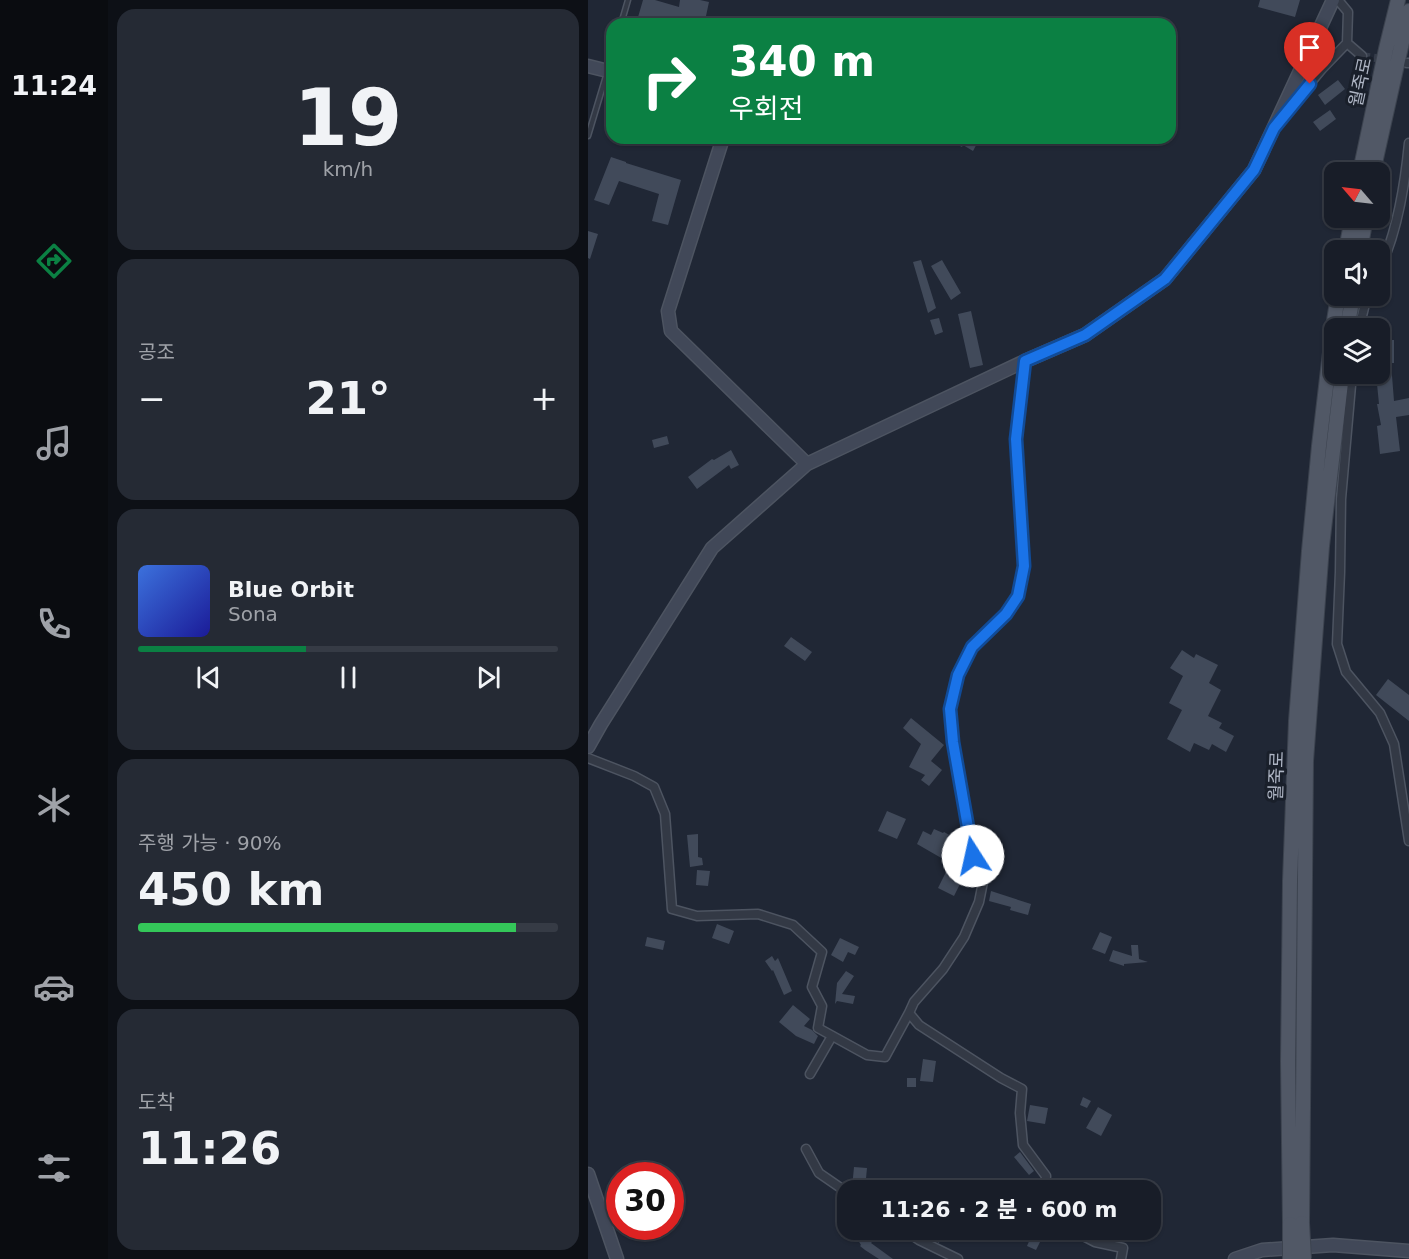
<!DOCTYPE html>
<html lang="ko">
<head>
<meta charset="utf-8">
<style>
  :root { --surface:#181d28; --page:#252a34; --text:#f1f3f6; --muted:#9fa2a8; --line:#363b45; --accent:#0b8043 }
  body { margin:0; font-family:"DejaVu Sans","Noto Sans KR",sans-serif; background:var(--page); color:var(--text); height:100vh; display:flex; flex-direction:column; font-size:22px; white-space:nowrap }
  * { box-sizing:border-box; margin:0 }
  p { font-size:20px; color:var(--muted) }
  .icon { flex:none; width:33px; height:33px; fill:none; stroke:currentColor; stroke-width:2; stroke-linecap:round; stroke-linejoin:round }
  .map { position:relative; flex:1; overflow:hidden }
  .drawer { display:flex; flex-direction:column; gap:9px; padding:9px; background:#0d1016; width:480px }
  .drawer>* { flex:none }
  .guide { position:absolute; left:18px; top:18px; width:570px; height:126px; border-radius:18px; box-shadow:0 2px 4px #0004,0 0 0 2px var(--line); background:#0b8043; color:#fff; overflow:hidden }
  .needle { width:39px; rotate:298deg }
  .tools { position:absolute; left:736px; top:162px; display:grid; gap:12px }
  .tools a { display:grid; place-items:center; width:66px; height:66px; border-radius:12px; background:var(--surface); box-shadow:0 2px 4px #0004,0 0 0 2px var(--line); font-size:30px }
  .speed { position:absolute; left:18px; top:1162px; display:flex; gap:12px; font-size:30px; font-weight:700; text-align:center }
  .speed>* { display:grid; place-content:center; width:78px; height:78px; border-radius:50%; background:var(--surface); box-shadow:0 2px 4px #0004,0 0 0 2px var(--line); line-height:1 }
  .speed .limit { border:9px solid #d22; background:#fff; color:#111 }
  .pin { position:absolute; display:grid; place-items:center; width:51px; height:51px; color:#fff; margin:-62px -26px; border-radius:50% 50% 50% 0; rotate:-45deg; box-shadow:0 0 6px #0007 }
  .pin .icon { rotate:45deg }
  .me { position:absolute; width:66px; margin:-33px; rotate:350deg; stroke-linejoin:round; filter:drop-shadow(0 0 4px #0008) }
  .turn { display:flex; align-items:center; gap:21px; height:126px; padding:0 24px; font-size:27px }
  .turn .icon { width:78px; height:78px; stroke-width:2.5 }
  .turn b { display:block; font-size:42px; line-height:51px }
  .big { font-size:45px; font-weight:800; line-height:1.1 }
  .drawer .card { flex:1; display:flex; flex-direction:column; justify-content:center; gap:9px; min-width:0; padding:0 21px; border-radius:18px; background:var(--page) }
  .drawer .dial { align-items:center; gap:0 }
  .dial b { font-size:78px; line-height:1 }
  .song { display:flex; align-items:center; gap:18px }
  .cover { width:72px; height:72px; border-radius:9px; background:linear-gradient(135deg,hsl(220 70% 55%),hsl(240 70% 35%)) }
  .played { height:6px; border-radius:3px; background:linear-gradient(90deg,var(--accent) 40%,var(--line) 40%) }
  .keys { display:flex; justify-content:space-around; direction:ltr }
  .heat { display:flex; justify-content:space-between; align-items:center; font-size:33px; direction:ltr }
  .charge { height:9px; border-radius:4px; background:linear-gradient(90deg,#34c759 90%,var(--line) 0) }
  .trip { position:absolute; left:249px; top:1180px; width:324px; height:60px; border-radius:18px; background:var(--surface); box-shadow:0 2px 4px #0004,0 0 0 2px var(--line); font-weight:800; line-height:60px; text-align:center }
  main { display:flex; flex:1; min-height:0 }
  .tab-bar { display:flex; flex-direction:column; width:108px; justify-content:space-around; align-items:center; background:#0a0c10; color:var(--muted) }
  .tab-bar .icon { width:42px; height:42px }
  .tab-bar .current { color:var(--accent) }
  .tab-bar b { font-size:27px; color:var(--text) }
  .map>svg:first-child { display:block }
  .building { fill:#414a5a }
  .lines { fill:none; stroke-linecap:round; stroke-linejoin:round }
  .street-tunnel { stroke:#353c4a; stroke-width:8; stroke-dasharray:8 4; stroke-linecap:butt }
  .lane-casing { stroke:#4d5461; stroke-width:7 }
  .street-casing { stroke:#4d5461; stroke-width:11 }
  .secondary-casing { stroke:#4d5461; stroke-width:15 }
  .primary-casing { stroke:#3c434f; stroke-width:16 }
  .lane { stroke:#333945; stroke-width:4 }
  .street { stroke:#333945; stroke-width:8 }
  .secondary { stroke:#414858; stroke-width:12 }
  .primary { stroke:#515866; stroke-width:14 }
  .primary-bridge-casing { stroke:#3c434f; stroke-width:16; stroke-linecap:butt }
  .primary-bridge { stroke:#515866; stroke-width:14 }
  .route-casing { stroke:#114b97; stroke-width:15 }
  .route { stroke:#1a73e8; stroke-width:10 }
  .labels { text-anchor:middle; dominant-baseline:central; stroke-width:6; stroke-linejoin:round; paint-order:stroke }
  .street-label { font-size:18px; fill:#adb4c3; stroke:#191f2a }
</style>
</head>
<body>
<main>
<nav class="tab-bar">
<b>11:24</b>
<svg class="icon current" aria-label="directions" viewBox="0 0 24 24"><path d="M12 3l9 9-9 9-9-9zM9 14v-3h6M13 9l2 2-2 2"/></svg>
<svg class="icon" aria-label="music" viewBox="0 0 24 24"><path d="M9 18V5l10-2v13"/><circle cx="6" cy="18" r="3"/><circle cx="16" cy="16" r="3"/></svg>
<svg class="icon" aria-label="phone" viewBox="0 0 24 24"><path d="M5 4h4l2 5-3 2q2 4 5 5l2-3 5 2v4C11 20 4 13 5 4z"/></svg>
<svg class="icon" aria-label="climate" viewBox="0 0 24 24"><path d="M12 3v18M4 7l16 10M4 17L20 7"/></svg>
<svg class="icon" aria-label="car" viewBox="0 0 24 24"><path d="M5 17H2v-5l4-1 3-4h7l3 4 3 1v5h-3M9 17h6M6 11h13"/><circle cx="7" cy="17" r="2"/><circle cx="17" cy="17" r="2"/></svg>
<svg class="icon" aria-label="filters" viewBox="0 0 24 24"><path d="M4 7h16M4 17h16"/><circle cx="9" cy="7" r="2"/><circle cx="15" cy="17" r="2"/></svg>
</nav>
<section class="drawer">
<div class="card dial"><b>19</b><p>km/h</p></div>
<div class="card"><p>공조</p>
<div class="heat"><a>−</a><b class="big">21°</b><a>+</a></div>
</div>
<div class="card">
<div class="song"><i class="cover"></i><div><b>Blue Orbit</b><p>Sona</p></div></div>
<div class="played"></div>
<div class="keys"><svg class="icon" aria-label="previous" viewBox="0 0 24 24"><path d="M18 5L8 12l10 7zM5 5v14"/></svg><svg class="icon" aria-label="pause" viewBox="0 0 24 24"><path d="M8 5v14M16 5v14"/></svg><svg class="icon" aria-label="next" viewBox="0 0 24 24"><path d="M6 5l10 7-10 7zM19 5v14"/></svg></div>
</div>
<div class="card"><p>주행 가능 · 90%</p><b class="big">450 km</b><div class="charge"></div></div>
<div class="card"><p>도착</p><b class="big">11:26</b></div>
</section>
<div class="map">
<svg width="821" height="1259" viewBox="0 0 821 1259">
  <rect width="100%" height="100%" fill="#202735"/>
  <path class="building" d="M55,0H67L91,7L92,0H112L121,2L118,16L139,22V24H48Z
    M672,0H712L707,17L670,7Z
    M750,80L757,89L737,105L730,95Z
    M742,110L748,119L732,131L725,122Z
    M356,138H392L385,151L375,145L374,147Z
    M23,157L38,162V163L93,180L80,225L64,221L71,194L31,181L21,205L6,200Z
    M0,231L10,234L2,259L0,258Z
    M333,260L348,308L340,313L325,262Z
    M354,260L373,293L363,300L343,266Z
    M383,311L395,365L382,368L370,314Z
    M351,318L355,332L347,335L342,320Z
    M793,340H806V363H803L806,401L821,398V415L808,417L812,451L792,454L789,426L793,425L789,404H791L788,374H793Z
    M79,436L81,444L66,448L64,440Z
    M143,450L151,465L143,469L141,465L109,489L100,477L124,459L126,460Z
    M203,637L224,652L217,661L196,646Z
    M594,650L606,658L608,654L630,665L621,683L633,690L620,716L634,723L631,728L646,736L638,752L624,744L621,750L606,743L602,752L579,739L594,710L581,703L595,676L582,668Z
    M800,679L821,695V721L788,695Z
    M323,718L356,745L343,761L354,770L341,786L333,780L337,775L321,767L333,744L315,728Z
    M299,811L318,819L309,839L290,831Z
    M346,829L355,833L356,832L367,838L355,859L329,844L335,831L343,835Z
    M110,834V857L114,858L115,865L102,867L99,835Z
    M373,858L380,861L383,870V872L379,870L366,896L350,888L359,870L365,873Z
    M109,870L122,871L120,886L108,885Z
    M403,891L443,904L440,915L422,910L423,907L401,901Z
    M129,924L146,931L141,944L124,938Z
    M512,932L524,937L517,954L504,949Z
    M59,937L77,941L75,950L57,946Z
    M252,938L271,947L267,955L260,952L255,962L243,955Z
    M543,945H550L551,959L560,962L536,964V966L521,961L525,950L544,956Z
    M184,956L187,961L190,958L204,991L196,995L185,970L184,971L177,961Z
    M258,971L266,976L254,994L267,996L265,1004L249,1001L247,1004L249,983Z
    M205,1005L222,1019L216,1026L224,1030L230,1036L226,1044L208,1036L191,1022Z
    M335,1059L348,1061L345,1082L332,1081Z
    M319,1078H328V1087H319Z
    M495,1097L503,1101L499,1108L492,1105Z
    M442,1105L460,1108L457,1124L439,1121Z
    M510,1107L524,1115L513,1136L498,1128Z
    M432,1152L446,1171L441,1175L426,1157Z
    M266,1167L279,1168L277,1189L264,1188Z
    M264,1230H287L277,1236L284,1242L283,1243L305,1259H291L277,1250L272,1246L273,1245Z
    M340,1230H356L351,1243L337,1236Z
    M446,1230H458L448,1250L439,1246Z"/>
  <g class="lines">
    <path class="street-tunnel" d="M774,56L801,60"/>
    <g class="lane-casing">
      <path id="lane" d="M33,24L40,0
        M0,136L24,56"/>
    </g>
    <g class="street-casing">
      <path id="street" d="M759,43L774,56
        M819,63H821
        M693,118L734,69L759,43L760,12L750,0
        M792,268C810,231 817,184 821,143
        M771,328L779,296
        M437,361L428,439L436,566L430,595L418,614L384,647L370,675L362,709L365,742L385,857L395,882L391,902L376,937L355,969L326,1002L321,1013L331,1025L413,1078L434,1089L432,1113L435,1145L458,1176L457,1191
        M764,374L753,499L752,572L749,644L758,672L792,713L806,744L821,841
        M0,758L46,776L66,787L77,814L84,909L109,916L170,914L205,925L234,952L224,987L234,1006L230,1028L279,1055L297,1057L321,1013
        M222,1074L244,1036
        M218,1149L231,1173L260,1193
        M316,1230L331,1240L370,1259
        M484,1230L507,1242L535,1248L533,1259"/>
    </g>
    <g class="secondary-casing">
      <path id="secondary" d="M0,66L24,72
        M135,138L80,311L83,331L219,464
        M0,747L13,724L124,548L219,464L437,361L497,335L577,279L666,170L745,0
        M0,1174L29,1259
        M647,1259L674,1250L745,1245L821,1251"/>
    </g>
    <g class="primary-casing">
      <path id="primary" d="M772,172L798,49L810,0
        M785,172L821,11
        M758,250L764,218
        M772,250L778,218
        M759,328L765,296
        M714,1223L718,761L734,546L754,374
        M702,1224L700,1062L702,881L708,721L721,551L731,446L745,327L750,296"/>
    </g>
    <use href="#lane" class="lane"/>
    <use href="#street" class="street"/>
    <use href="#secondary" class="secondary"/>
    <use href="#primary" class="primary"/>
    <g class="primary-bridge-casing">
      <path id="primary-bridge" d="M714,1223L716,1259
        M702,1224V1259"/>
    </g>
    <use href="#primary-bridge" class="primary-bridge"/>
  </g>
  <g class="lines">
    <g class="route-casing">
      <path id="route" d="M385,856L365,742L362,709L370,675L384,647L418,614L430,596L436,566L428,439L437,361L497,335L577,279L666,170L686,128L722,84"/>
    </g>
    <use href="#route" class="route"/>
  </g>
  <g class="labels">
    <g class="street-label">
      <text transform="translate(772 82) rotate(-78)">월죽로</text>
      <text transform="translate(688 776) rotate(-88)">월죽로</text>
    </g>
  </g>
</svg>
<div class="tools">
<a><svg class="needle" viewBox="-14 -14 28 28"><path d="M0-13l5 13h-10z" fill="#e53935"/><path d="M0 13l5-13h-10z" fill="#9fa2a8"/></svg></a>
<a><svg class="icon" aria-label="sound" viewBox="0 0 24 24"><path d="M4 9h4l5-4v14l-5-4H4zM17 9q2 3 0 6"/></svg></a>
<a><svg class="icon" aria-label="layers" viewBox="0 0 24 24"><path d="M12 4l9 5-9 5-9-5zM3 14l9 5 9-5"/></svg></a>
</div>
<div class="speed"><div class="limit">30</div></div>
<div class="pin" style="left:722px;top:84px;background:#d93025"><svg class="icon" aria-label="arrive" viewBox="0 0 24 24"><path d="M6 21V4h12l-3 4 3 4H6"/></svg></div>
<svg class="me" style="left:385px;top:856px" viewBox="-20 -20 40 40"><circle r="19" fill="#fff"/><path d="M0-13L10 11 0 6-10 11z" fill="#1a73e8"/></svg>
<div class="trip">11:26 · 2 분 · 600 m</div>
<div class="guide">
<div class="turn"><svg class="icon" aria-label="right" viewBox="0 0 24 24"><path d="M7 20v-9h11M14 6l5 5-5 5"/></svg><div><b>340 m</b>우회전</div></div>
</div>
</div>
</main>
</body>
</html>
